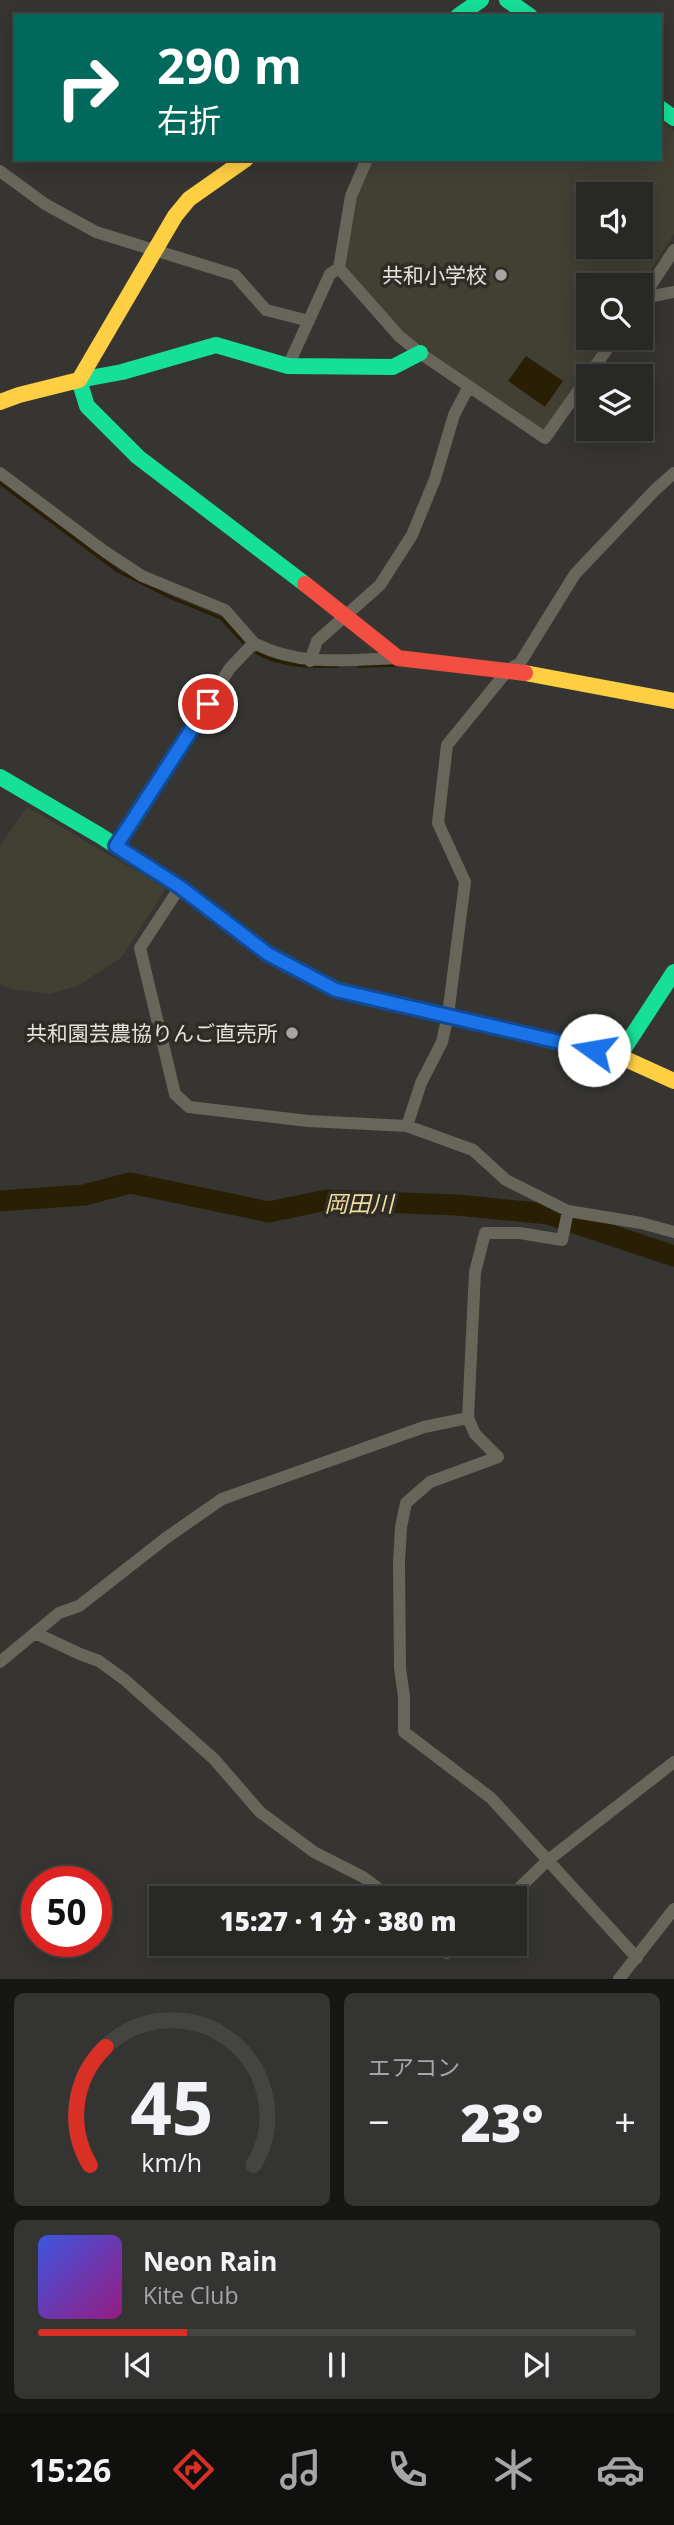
<!DOCTYPE html>
<html lang="ja">
<head>
<meta charset="utf-8">
<style>
  :root { --surface:#282825; --page:#343432; --text:#f1f3f6; --muted:#a5a6a7; --line:#444442; --accent:#d93025 }
  body { margin:0; font-family:"Open Sans","Noto Sans JP",sans-serif; background:var(--page); color:var(--text); height:100vh; display:flex; flex-direction:column; font-size:26px; white-space:nowrap }
  * { box-sizing:border-box; margin:0 }
  p { font-size:23px; color:var(--muted) }
  .icon { flex:none; width:38px; height:38px; fill:none; stroke:currentColor; stroke-width:2; stroke-linecap:round; stroke-linejoin:round }
  .map { position:relative; height:1979px; overflow:hidden }
  .panel { display:flex; flex-direction:column; gap:14px; padding:14px; background:#161614; flex:1 }
  .panel>* { flex:none }
  .top-card { position:absolute; left:14px; top:14px; width:648px; height:147px; border-radius:0px; box-shadow:0 4px 18px #0003,0 0 0 2px var(--line); background:#00695c; color:#fff; overflow:hidden }
  .fabs { position:absolute; left:576px; top:182px; display:grid; gap:14px }
  .fabs a { display:grid; place-items:center; width:77px; height:77px; border-radius:0px; background:var(--surface); box-shadow:0 4px 18px #0003,0 0 0 2px var(--line); font-size:35px }
  .speed { position:absolute; left:21px; top:1866px; display:flex; gap:14px; font-size:35px; font-weight:700; text-align:center }
  .speed>* { display:grid; place-content:center; width:91px; height:91px; border-radius:50%; background:var(--surface); box-shadow:0 4px 18px #0003,0 0 0 2px var(--line); line-height:1 }
  .speed .limit { border:10px solid #d22; background:#fff; color:#111 }
  .pin { position:absolute; display:grid; place-items:center; width:60px; height:60px; color:#fff; margin:-30px; border:4px solid #fff; border-radius:50%; box-shadow:0 2px 7px #0007 }
  .me { position:absolute; width:77px; margin:-38px; rotate:283deg; stroke-linejoin:round; filter:drop-shadow(0 0 5px #0008) }
  .turn { display:flex; align-items:center; gap:24px; height:147px; padding:0 28px; font-size:32px }
  .turn .icon { width:91px; height:91px; stroke-width:2.5 }
  .turn b { display:block; font-size:49px; line-height:60px }
  .big { font-size:52px; font-weight:800; line-height:1.1 }
  .panel .card { flex:1; display:flex; flex-direction:column; justify-content:center; gap:10px; min-width:0; padding:0 24px; border-radius:10px; background:var(--page) }
  .panel .dial { align-items:center; gap:0 }
  .dial svg { height:182px; overflow:visible; fill:none; stroke:var(--line); stroke-width:7; stroke-linecap:round; text-anchor:middle }
  .dial text { fill:var(--text); stroke:none }
  .song { display:flex; align-items:center; gap:21px }
  .cover { width:84px; height:84px; border-radius:10px; background:linear-gradient(135deg,hsl(230 70% 55%),hsl(310 70% 35%)) }
  .played { height:7px; border-radius:4px; background:linear-gradient(90deg,var(--accent) 25%,var(--line) 25%) }
  .keys { display:flex; justify-content:space-around; direction:ltr }
  .heat { display:flex; justify-content:space-between; align-items:center; font-size:38px; direction:ltr }
  .panel .tiles { flex:1; display:grid; gap:14px; grid-template-columns:1fr 1fr }
  .card:last-child { grid-column:span 2 }
  .trip { position:absolute; left:149px; top:1886px; width:378px; height:70px; border-radius:0px; background:var(--surface); box-shadow:0 4px 18px #0003,0 0 0 2px var(--line); font-weight:800; line-height:70px; text-align:center }
  .tabs { display:flex; height:112px; justify-content:space-around; align-items:center; background:#10100f; color:var(--muted) }
  .tabs .icon { width:49px; height:49px }
  .tabs .active { color:var(--accent) }
  .tabs b { font-size:32px; color:var(--text) }
  .map>svg:first-child { display:block }
  .built { fill:#423f33; fill-rule:evenodd }
  .water { fill:#291f04 }
  .lines { fill:none; stroke-linecap:round; stroke-linejoin:round }
  .stream { stroke:#291f04; stroke-width:3.5 }
  .river { stroke:#291f04; stroke-width:21 }
  .street { stroke:#68655a; stroke-width:12 }
  .fast { stroke:#16e098; stroke-width:16 }
  .slow { stroke:#ffcf43; stroke-width:16 }
  .jam { stroke:#f24e42; stroke-width:16 }
  .route-casing { stroke:#114b97; stroke-width:18 }
  .route { stroke:#1a73e8; stroke-width:12 }
  .poi-dot { fill:#a7a5a1; stroke:#2e2c25; stroke-width:2.5 }
  .labels { text-anchor:middle; dominant-baseline:central; stroke-width:7; stroke-linejoin:round; paint-order:stroke }
  .poi-label { font-size:21px; fill:#e4e2de; stroke:#2e2c25; text-anchor:end }
  .water-label { font-size:23px; font-style:italic; fill:#f3dc9e; stroke:#2e2c25 }
</style>
</head>
<body>
<div class="map">
<svg width="674" height="1979" viewBox="0 0 674 1979">
  <rect width="100%" height="100%" fill="#363531"/>
  <path class="built" d="M660,121L674,131V234L641,286L588,285V338H606L546,430H539L404,333L345,265L355,202L372,159H660ZM588,194H640V247H588Z
    M27,807L166,888L122,957L78,986L49,994L12,989L0,984V846Z"/>
  <path class="water" d="M526,356L563,381L545,407L508,381Z"/>
  <g class="lines">
    <path class="stream" d="M0,483L118,571L172,598L221,618L243,642
      M257,653C281,666 310,667 337,666
      M359,666L396,665"/>
    <path class="river" d="M0,1201L84,1195L130,1183L269,1212L326,1200L457,1205L548,1214L674,1256"/>
    <path class="street" d="M367,159L351,196L339,268L399,336L420,353L545,438L588,377
      M0,171L45,204L96,232L235,275L266,310L309,321
      M643,298L674,292
      M640,302L674,250
      M288,366L330,274L339,268
      M588,376L615,338
      M0,473L104,551L142,576L225,610L254,643L230,668L115,846
      M254,643C300,667 348,660 398,658
      M310,661L317,641L380,585L412,535L435,479L454,415L469,386
      M180,887L140,948L175,1094L189,1107L308,1121L407,1126L473,1150L506,1180L568,1211L641,1223L674,1232
      M407,1126L421,1083L442,1042L448,1015L465,882L438,823L447,745L508,670L520,663L575,574L655,490L674,473
      M568,1211L562,1240L520,1233H485L475,1272L468,1418L475,1434L498,1457L430,1482L406,1503L401,1527L399,1562L400,1668L404,1697V1732L491,1798L637,1958
      M35,1633L80,1654L99,1661L125,1680L214,1759L260,1812L314,1852L363,1877L383,1892L387,1899
      M0,1662L59,1613L79,1606L166,1538L222,1499L424,1427L468,1418
      M508,1899L547,1861L674,1762
      M436,1944L447,1953L456,1944
      M619,1979L674,1909"/>
    <path class="fast" d="M507,0L530,16
      M458,16L481,0
      M660,108L674,118
      M305,584L138,457L87,406L79,380L122,372L216,345L288,366L393,367L420,353
      M0,777L99,835L180,887L268,954L338,990
      M619,1056L674,972"/>
    <path class="slow" d="M0,402L19,395L79,380L175,216L189,199L246,159
      M525,673L674,701
      M338,990L619,1056L674,1081"/>
    <path class="jam" d="M305,584L398,658L525,673"/>
  </g>
  <g class="lines">
    <g class="route-casing">
      <path id="route" d="M208,704L116,846L180,887L268,954L336,990L594,1050"/>
    </g>
    <use href="#route" class="route"/>
  </g>
  <g class="poi-dot">
    <circle cx="501" cy="275" r="7"/>
    <circle cx="292" cy="1033" r="7"/>
  </g>
  <g class="labels">
    <g class="poi-label">
      <text x="487" y="275">共和小学校</text>
      <text x="278" y="1033">共和園芸農協りんご直売所</text>
    </g>
    <g class="water-label">
      <text x="359" y="1203">岡田川</text>
    </g>
  </g>
</svg>
<div class="fabs">
<a><svg class="icon" aria-label="sound" viewBox="0 0 24 24"><path d="M4 9h4l5-4v14l-5-4H4zM17 9q2 3 0 6"/></svg></a>
<a><svg class="icon" aria-label="search" viewBox="0 0 24 24"><circle cx="10" cy="10" r="6"/><path d="M15 15l6 6"/></svg></a>
<a><svg class="icon" aria-label="layers" viewBox="0 0 24 24"><path d="M12 4l9 5-9 5-9-5zM3 14l9 5 9-5"/></svg></a>
</div>
<div class="speed"><div class="limit">50</div></div>
<div class="pin" style="left:208px;top:704px;background:#d93025"><svg class="icon" aria-label="arrive" viewBox="0 0 24 24"><path d="M6 21V4h12l-3 4 3 4H6"/></svg></div>
<svg class="me" style="left:594px;top:1050px" viewBox="-20 -20 40 40"><circle r="19" fill="#fff"/><path d="M0-13L10 11 0 6-10 11z" fill="#1a73e8"/></svg>
<div class="trip">15:27 · 1 分 · 380 m</div>
<div class="top-card">
<div class="turn"><svg class="icon" aria-label="right" viewBox="0 0 24 24"><path d="M7 20v-9h11M14 6l5 5-5 5"/></svg><div><b>290 m</b>右折</div></div>
</div>
</div>
<section class="panel">
<div class="tiles">
<div class="card dial"><svg viewBox="0 0 100 80">
<path d="M14 69A42 42 0 1 1 86 69"/>
<path d="M14 69A42 42 0 0 1 21 17" stroke="#d93025"/>
<text x="50" y="56" font-size="32" font-weight="700">45</text>
<text x="50" y="72" font-size="11">km/h</text>
</svg></div>
<div class="card"><p>エアコン</p>
<div class="heat"><a>−</a><b class="big">23°</b><a>+</a></div>
</div>
<div class="card">
<div class="song"><i class="cover"></i><div><b>Neon Rain</b><p>Kite Club</p></div></div>
<div class="played"></div>
<div class="keys"><svg class="icon" aria-label="previous" viewBox="0 0 24 24"><path d="M18 5L8 12l10 7zM5 5v14"/></svg><svg class="icon" aria-label="pause" viewBox="0 0 24 24"><path d="M8 5v14M16 5v14"/></svg><svg class="icon" aria-label="next" viewBox="0 0 24 24"><path d="M6 5l10 7-10 7zM19 5v14"/></svg></div>
</div>
</div>
</section>
<nav class="tabs">
<b>15:26</b>
<svg class="icon active" aria-label="directions" viewBox="0 0 24 24"><path d="M12 3l9 9-9 9-9-9zM9 14v-3h6M13 9l2 2-2 2"/></svg>
<svg class="icon" aria-label="music" viewBox="0 0 24 24"><path d="M9 18V5l10-2v13"/><circle cx="6" cy="18" r="3"/><circle cx="16" cy="16" r="3"/></svg>
<svg class="icon" aria-label="phone" viewBox="0 0 24 24"><path d="M5 4h4l2 5-3 2q2 4 5 5l2-3 5 2v4C11 20 4 13 5 4z"/></svg>
<svg class="icon" aria-label="climate" viewBox="0 0 24 24"><path d="M12 3v18M4 7l16 10M4 17L20 7"/></svg>
<svg class="icon" aria-label="car" viewBox="0 0 24 24"><path d="M5 17H2v-5l4-1 3-4h7l3 4 3 1v5h-3M9 17h6M6 11h13"/><circle cx="7" cy="17" r="2"/><circle cx="17" cy="17" r="2"/></svg>
</nav>
</body>
</html>
